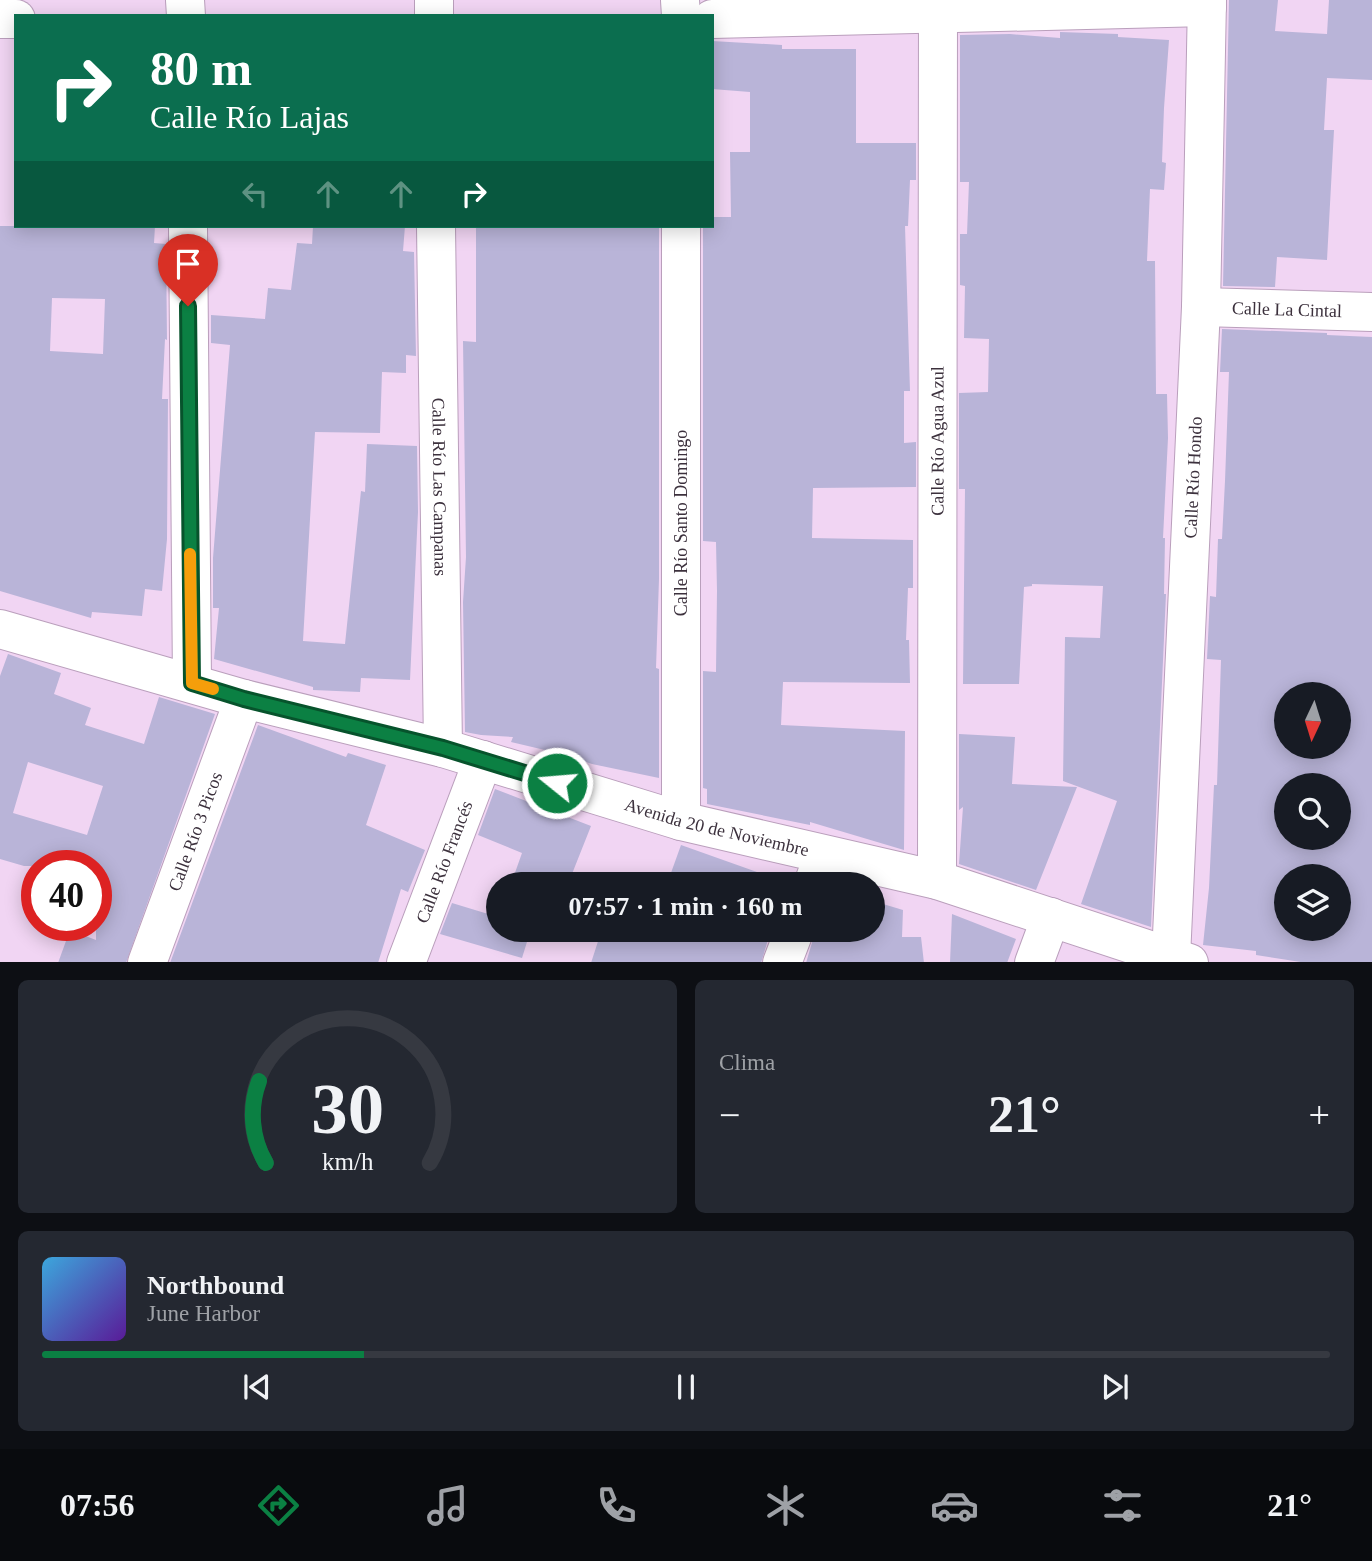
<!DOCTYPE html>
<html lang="es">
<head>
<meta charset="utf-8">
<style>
  :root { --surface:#171b24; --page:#242831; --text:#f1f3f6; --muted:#9ea1a6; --line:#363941; --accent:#0b8043 }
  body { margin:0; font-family:"Times New Roman",serif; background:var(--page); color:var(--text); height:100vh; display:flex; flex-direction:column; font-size:26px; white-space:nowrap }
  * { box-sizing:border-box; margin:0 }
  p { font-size:23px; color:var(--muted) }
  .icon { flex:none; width:38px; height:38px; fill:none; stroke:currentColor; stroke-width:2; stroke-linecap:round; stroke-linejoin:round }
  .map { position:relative; height:962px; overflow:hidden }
  .details { display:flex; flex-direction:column; gap:18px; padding:18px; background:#0d0f14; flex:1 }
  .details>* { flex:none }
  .hud { position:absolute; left:14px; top:14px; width:700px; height:214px; border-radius:0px; box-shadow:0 4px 18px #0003; background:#0b6e4f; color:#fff; overflow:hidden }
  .needle { width:46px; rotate:184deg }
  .controls { position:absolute; left:1274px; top:682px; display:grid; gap:14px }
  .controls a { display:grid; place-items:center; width:77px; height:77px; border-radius:50%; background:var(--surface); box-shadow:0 4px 18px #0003; font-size:35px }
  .speed { position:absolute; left:21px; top:850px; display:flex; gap:14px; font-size:35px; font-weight:700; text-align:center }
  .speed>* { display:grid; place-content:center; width:91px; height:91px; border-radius:50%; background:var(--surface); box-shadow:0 4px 18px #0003; line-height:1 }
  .speed .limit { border:10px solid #d22; background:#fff; color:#111 }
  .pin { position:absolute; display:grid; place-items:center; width:60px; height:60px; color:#fff; margin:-72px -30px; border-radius:50% 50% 50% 0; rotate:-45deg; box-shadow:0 0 7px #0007 }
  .pin .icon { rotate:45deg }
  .me { position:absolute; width:77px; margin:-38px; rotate:287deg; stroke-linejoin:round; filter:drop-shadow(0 0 5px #0008) }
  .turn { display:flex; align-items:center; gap:24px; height:147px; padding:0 21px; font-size:32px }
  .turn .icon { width:91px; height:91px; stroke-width:2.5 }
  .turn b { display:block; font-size:49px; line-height:60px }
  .lanes { display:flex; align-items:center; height:66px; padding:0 21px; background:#0003; justify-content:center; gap:35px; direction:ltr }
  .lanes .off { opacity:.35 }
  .big { font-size:52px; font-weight:800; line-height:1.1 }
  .details .widget { flex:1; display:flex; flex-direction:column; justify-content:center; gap:10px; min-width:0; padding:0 24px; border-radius:10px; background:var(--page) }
  .details .dial { align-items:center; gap:0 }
  .dial svg { height:182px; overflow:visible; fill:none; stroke:var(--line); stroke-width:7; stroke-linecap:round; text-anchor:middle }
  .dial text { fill:var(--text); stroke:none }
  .song { display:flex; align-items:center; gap:21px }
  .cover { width:84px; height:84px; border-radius:10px; background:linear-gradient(135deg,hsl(200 70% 55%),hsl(270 70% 35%)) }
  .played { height:7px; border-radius:4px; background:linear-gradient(90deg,var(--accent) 25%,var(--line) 25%) }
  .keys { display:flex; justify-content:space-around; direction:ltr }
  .heat { display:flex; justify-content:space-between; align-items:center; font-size:38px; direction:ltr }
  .details .tiles { flex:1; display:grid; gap:18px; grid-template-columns:1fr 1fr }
  .widget:last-child { grid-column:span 2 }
  .trip { position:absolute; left:486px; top:872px; width:399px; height:70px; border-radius:35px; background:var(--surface); box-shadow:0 4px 18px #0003; font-weight:800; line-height:70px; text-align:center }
  .tabs { display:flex; height:112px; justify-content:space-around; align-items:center; background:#090b0e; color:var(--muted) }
  .tabs .icon { width:49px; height:49px }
  .tabs .selected { color:var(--accent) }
  .tabs b { font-size:32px; color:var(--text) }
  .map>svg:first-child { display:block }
  .building { fill:#b9b4d8; fill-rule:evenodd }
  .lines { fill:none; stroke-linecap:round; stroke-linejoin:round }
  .street-casing { stroke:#ba9fbc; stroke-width:40 }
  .secondary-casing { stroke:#ba9fbc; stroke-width:40 }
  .street { stroke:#fff; stroke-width:38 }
  .secondary { stroke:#fff; stroke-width:38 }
  .route-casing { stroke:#07532c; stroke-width:18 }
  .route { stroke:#0b8043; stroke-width:12 }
  .slow { stroke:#f59e0b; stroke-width:12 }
  .labels { text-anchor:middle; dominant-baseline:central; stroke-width:5; stroke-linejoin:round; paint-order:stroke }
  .street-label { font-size:18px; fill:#3c313d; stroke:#fff }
</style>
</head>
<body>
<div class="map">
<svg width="1372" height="963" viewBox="0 0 1372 963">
  <rect width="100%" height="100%" fill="#f1d5f3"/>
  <path class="building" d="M1229,0H1278L1275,31L1327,34L1329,0H1372V80L1327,78L1324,130H1334L1327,260L1277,257L1275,287L1223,286Z
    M1060,32L1118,34V37L1169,40L1164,108L1162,162L1166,163L1164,190L1150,189L1147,261H1155L1156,394H1167L1168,438L1163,538H1165L1164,594H1166L1151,927L1081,904L1117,801L1063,781L1065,637L1100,638L1103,586L1032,584V586L1024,587L1019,684H963L965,489H959V393L988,392L989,339L964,338L965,286L960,285V234H967L969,182H960V35L1010,34L1060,38Z
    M712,41L782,45V49H856V143H916V180H910L908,226H905L910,391H904V443L916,442V487L813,488L812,538L913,540V588H908L906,640H909L910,683L783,682L781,725L905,731L904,850L810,822V825L707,804V789L703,788V671L716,672L717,591L716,542L703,541V226H712V217H731L730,152H750V92L712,89Z
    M0,226H155L154,243L166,244L167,340L165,339L162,399H168L167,539L162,591L145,589L142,616L92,612L91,618L0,591ZM52,298L105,299L103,354L50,351Z
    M313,226H405L403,251L414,252L416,356L406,355V373L382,372L380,433L315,432L303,641L345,644L361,491L365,492L367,444L417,446L418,512L410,680L361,678L360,692L313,690V687L214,659L219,608H213V558L230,345L211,343V315L265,319L268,288L291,290L297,243L312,244Z
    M476,226H659V579L656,668L659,669V778L592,764L566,755L511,742L513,737L481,735L465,732L463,602L466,557L463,341L476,342Z
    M1222,329L1327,333V335L1372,337V963H1307L1256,955V951L1203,945L1209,888L1214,785H1217L1221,660L1207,659L1210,596L1216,597L1218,539H1222L1225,481L1229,372H1220ZM1286,695H1339V747H1286ZM1286,784L1339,786V838H1286ZM1286,877H1339V929H1286Z
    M8,654L61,673L54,694L91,708L85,725L144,744L159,697L215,714L126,963H58L70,930L96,940V866H24L0,859V676ZM28,762L103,786L87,835L13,813Z
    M258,725L346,757L348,753L386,765L366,825L425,850L408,892L401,889L378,963H170Z
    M959,734L1015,737L1012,784L1077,787L1036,890L959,864L963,807L959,810Z
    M495,789L591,826L568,884H511L522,853L478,835Z
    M681,845L771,877L769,884H667Z
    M873,901L903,910L902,937H921L924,963H806L816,929H873Z
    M452,903L498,917L499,915V929H531L522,958L440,934Z
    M952,914L1016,939L1007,963H950Z
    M602,929H753L752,932L770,933L761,963H591Z"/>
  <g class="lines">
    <g class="street-casing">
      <g id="street">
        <path d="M185,0L186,16"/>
        <path d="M434,0V16"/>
        <path d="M680,0L681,16"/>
        <path d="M0,19H16"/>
        <path d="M712,19L1207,7"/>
        <path d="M188,226L192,683"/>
        <path id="s1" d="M436,226L443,748"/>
        <path d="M681,226V821"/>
        <path id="s2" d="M1201,307L1372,312"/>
        <path id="s3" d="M937,880L938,0"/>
        <path d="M813,884L824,855"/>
        <path id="s4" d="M1171,957L1201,307L1207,0"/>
        <path id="s5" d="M147,963L244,699"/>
        <path id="s6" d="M406,963L483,760"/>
        <path d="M782,963L795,929"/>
        <path d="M1034,963L1051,917"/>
      </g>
    </g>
    <g class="secondary-casing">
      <g id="secondary">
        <path id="s7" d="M0,629L244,699L443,748L681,821L937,880L1189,963"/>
      </g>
    </g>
    <use href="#street" class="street"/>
    <use href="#secondary" class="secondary"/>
  </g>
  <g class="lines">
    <g class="route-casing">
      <path id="route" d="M188,306L192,683L244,699L443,748L557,783"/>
    </g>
    <use href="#route" class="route"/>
    <path class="slow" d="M190,554L192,683L213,689"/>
  </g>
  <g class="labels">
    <g class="street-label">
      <text stroke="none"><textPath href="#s2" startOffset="86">Calle La Cintal</textPath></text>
      <text stroke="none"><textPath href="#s3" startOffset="439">Calle Río Agua Azul</textPath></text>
      <text stroke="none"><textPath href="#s4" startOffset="480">Calle Río Hondo</textPath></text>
      <text stroke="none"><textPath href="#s1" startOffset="261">Calle Río Las Campanas</textPath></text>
      <text transform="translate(681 523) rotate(-90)">Calle Río Santo Domingo</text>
      <text stroke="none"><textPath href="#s7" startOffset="744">Avenida 20 de Noviembre</textPath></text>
      <text stroke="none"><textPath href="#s5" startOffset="140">Calle Río 3 Picos</textPath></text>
      <text stroke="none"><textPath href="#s6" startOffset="108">Calle Río Francés</textPath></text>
    </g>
  </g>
</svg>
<div class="controls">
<a><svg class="needle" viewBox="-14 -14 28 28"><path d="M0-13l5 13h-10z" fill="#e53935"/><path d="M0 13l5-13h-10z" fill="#9ea1a6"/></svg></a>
<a><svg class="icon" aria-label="search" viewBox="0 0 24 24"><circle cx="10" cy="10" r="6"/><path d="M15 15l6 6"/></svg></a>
<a><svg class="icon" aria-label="layers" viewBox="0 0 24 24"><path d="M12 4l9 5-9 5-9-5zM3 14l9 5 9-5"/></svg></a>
</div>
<div class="speed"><div class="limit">40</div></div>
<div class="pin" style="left:188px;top:306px;background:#d93025"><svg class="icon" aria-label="arrive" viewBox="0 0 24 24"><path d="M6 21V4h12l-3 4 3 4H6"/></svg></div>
<svg class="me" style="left:557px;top:783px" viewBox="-20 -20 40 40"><circle r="17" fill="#0b8043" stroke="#fff" stroke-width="3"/><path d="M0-11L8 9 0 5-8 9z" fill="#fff"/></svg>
<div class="trip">07:57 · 1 min · 160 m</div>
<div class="hud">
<div class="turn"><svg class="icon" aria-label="right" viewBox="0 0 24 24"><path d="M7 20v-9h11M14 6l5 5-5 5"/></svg><div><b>80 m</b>Calle Río Lajas</div></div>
<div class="lanes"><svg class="icon off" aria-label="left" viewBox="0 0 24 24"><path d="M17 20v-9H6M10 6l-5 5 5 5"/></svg><svg class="icon off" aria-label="ahead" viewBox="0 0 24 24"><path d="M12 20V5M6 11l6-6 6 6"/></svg><svg class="icon off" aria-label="ahead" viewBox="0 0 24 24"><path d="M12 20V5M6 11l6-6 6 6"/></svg><svg class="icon" aria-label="right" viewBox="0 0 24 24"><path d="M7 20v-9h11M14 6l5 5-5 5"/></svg></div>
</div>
</div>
<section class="details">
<div class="tiles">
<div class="widget dial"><svg viewBox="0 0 100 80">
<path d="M14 69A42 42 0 1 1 86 69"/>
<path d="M14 69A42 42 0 0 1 11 33" stroke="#0b8043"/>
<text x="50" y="56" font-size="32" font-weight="700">30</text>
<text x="50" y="72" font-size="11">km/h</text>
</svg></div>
<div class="widget"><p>Clima</p>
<div class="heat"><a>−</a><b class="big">21°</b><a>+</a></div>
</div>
<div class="widget">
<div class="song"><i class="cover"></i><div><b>Northbound</b><p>June Harbor</p></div></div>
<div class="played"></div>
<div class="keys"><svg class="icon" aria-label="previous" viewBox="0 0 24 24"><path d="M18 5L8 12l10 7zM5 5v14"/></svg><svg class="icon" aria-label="pause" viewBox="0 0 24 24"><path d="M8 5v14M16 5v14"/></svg><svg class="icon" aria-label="next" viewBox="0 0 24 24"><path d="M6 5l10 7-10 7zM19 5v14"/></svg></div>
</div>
</div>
</section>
<nav class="tabs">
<b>07:56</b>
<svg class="icon selected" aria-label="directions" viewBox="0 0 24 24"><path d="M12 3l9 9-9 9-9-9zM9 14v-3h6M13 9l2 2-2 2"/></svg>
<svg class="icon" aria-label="music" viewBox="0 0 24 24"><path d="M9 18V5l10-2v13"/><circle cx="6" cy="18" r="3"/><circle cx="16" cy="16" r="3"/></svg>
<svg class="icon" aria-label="phone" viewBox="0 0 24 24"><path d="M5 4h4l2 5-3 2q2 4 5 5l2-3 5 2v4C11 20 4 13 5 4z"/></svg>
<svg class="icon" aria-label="climate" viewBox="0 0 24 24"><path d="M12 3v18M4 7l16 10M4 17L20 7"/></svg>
<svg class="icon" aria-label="car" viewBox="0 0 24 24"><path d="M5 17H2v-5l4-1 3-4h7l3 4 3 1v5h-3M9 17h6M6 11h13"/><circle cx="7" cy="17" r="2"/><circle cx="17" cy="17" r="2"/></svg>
<svg class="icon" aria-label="filters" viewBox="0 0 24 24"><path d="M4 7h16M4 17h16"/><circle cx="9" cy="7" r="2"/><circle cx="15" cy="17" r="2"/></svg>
<b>21°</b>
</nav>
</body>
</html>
